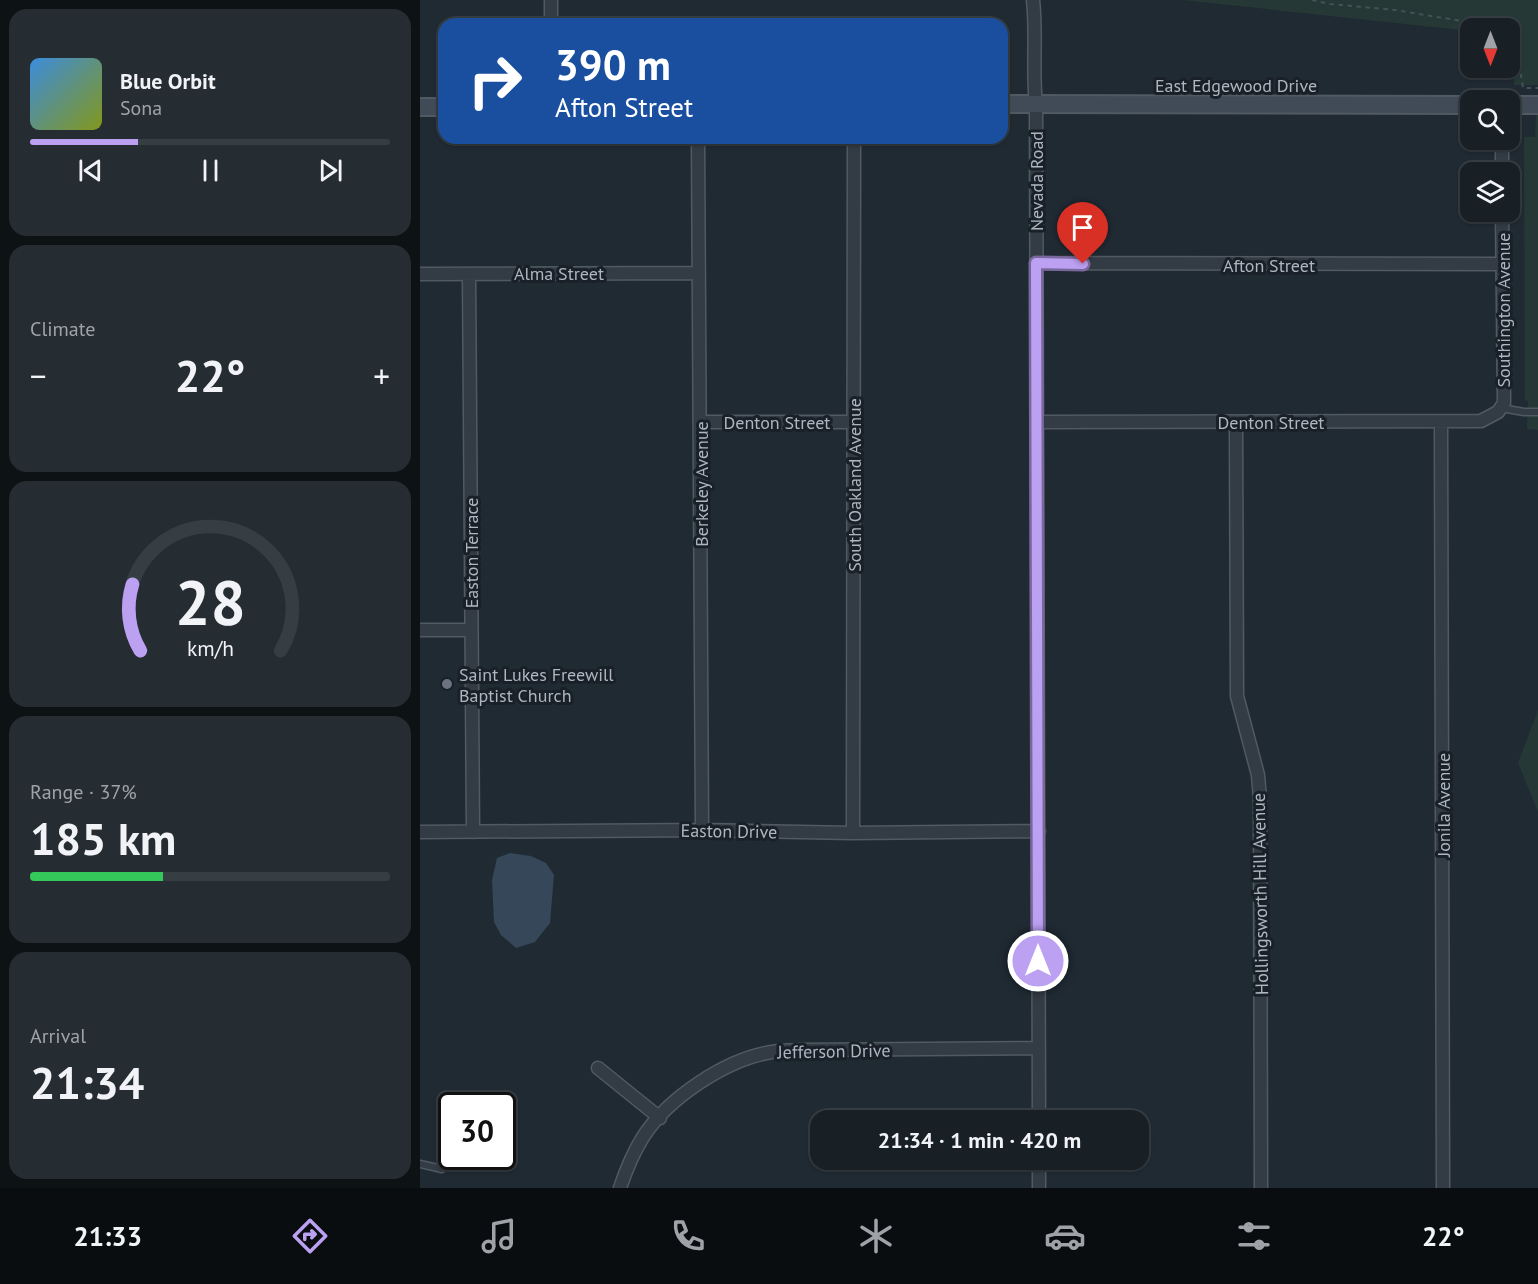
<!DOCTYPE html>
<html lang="en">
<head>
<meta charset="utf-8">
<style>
  :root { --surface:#182026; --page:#252d32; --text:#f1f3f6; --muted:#9fa3a7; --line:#363e43; --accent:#bca0f2 }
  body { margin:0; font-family:"PT Sans",sans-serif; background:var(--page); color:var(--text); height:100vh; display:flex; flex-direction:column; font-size:22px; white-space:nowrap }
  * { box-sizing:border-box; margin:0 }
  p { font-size:20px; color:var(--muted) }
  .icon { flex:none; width:33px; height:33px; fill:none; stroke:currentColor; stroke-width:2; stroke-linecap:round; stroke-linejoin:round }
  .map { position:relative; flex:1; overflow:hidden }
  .sheet { display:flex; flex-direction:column; gap:9px; padding:9px; background:#0d1215; width:420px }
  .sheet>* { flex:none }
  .guide { position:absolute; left:18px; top:18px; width:570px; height:126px; border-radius:18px; box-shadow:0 2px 4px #0004,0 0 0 2px var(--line); background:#1a4fa0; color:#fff; overflow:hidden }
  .needle { width:39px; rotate:180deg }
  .controls { position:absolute; left:1040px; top:18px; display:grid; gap:12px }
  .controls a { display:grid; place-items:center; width:60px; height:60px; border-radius:12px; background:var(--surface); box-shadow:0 2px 4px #0004,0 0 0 2px var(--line); font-size:30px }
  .speed { position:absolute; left:18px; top:1092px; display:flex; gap:12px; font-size:30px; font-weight:700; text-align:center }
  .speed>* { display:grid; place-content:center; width:78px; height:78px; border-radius:50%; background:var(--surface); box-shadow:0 2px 4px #0004,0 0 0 2px var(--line); line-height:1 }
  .speed .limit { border:3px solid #111; border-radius:9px; background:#fff; color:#111 }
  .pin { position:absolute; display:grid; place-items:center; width:51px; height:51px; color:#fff; margin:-62px -26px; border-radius:50% 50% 50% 0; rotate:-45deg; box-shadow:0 0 6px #0007 }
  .pin .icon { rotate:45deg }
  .me { position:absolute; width:66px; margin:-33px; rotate:0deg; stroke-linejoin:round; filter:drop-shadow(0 0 4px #0008) }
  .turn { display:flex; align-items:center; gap:21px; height:126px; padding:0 18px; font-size:27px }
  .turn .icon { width:78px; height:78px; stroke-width:2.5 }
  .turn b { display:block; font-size:42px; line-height:51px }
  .big { font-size:45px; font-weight:800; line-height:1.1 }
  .sheet .widget { flex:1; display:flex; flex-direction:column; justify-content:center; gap:9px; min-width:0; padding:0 21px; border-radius:18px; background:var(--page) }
  .sheet .dial { align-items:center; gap:0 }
  .dial svg { height:156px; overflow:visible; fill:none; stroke:var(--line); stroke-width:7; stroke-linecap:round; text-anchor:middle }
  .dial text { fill:var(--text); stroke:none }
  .song { display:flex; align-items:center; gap:18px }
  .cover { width:72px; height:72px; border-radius:9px; background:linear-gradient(135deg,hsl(210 70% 55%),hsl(70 70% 35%)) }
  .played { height:6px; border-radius:3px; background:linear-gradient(90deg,var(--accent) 30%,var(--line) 30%) }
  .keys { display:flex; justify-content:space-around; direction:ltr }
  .heat { display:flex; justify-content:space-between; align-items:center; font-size:33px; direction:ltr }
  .charge { height:9px; border-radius:4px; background:linear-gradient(90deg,#34c759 37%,var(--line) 0) }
  .trip { position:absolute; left:390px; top:1110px; width:339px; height:60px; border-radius:18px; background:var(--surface); box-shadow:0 2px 4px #0004,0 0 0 2px var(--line); font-weight:800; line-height:60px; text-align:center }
  .dock { display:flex; height:96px; justify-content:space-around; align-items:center; background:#0a0d0f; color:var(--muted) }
  .dock .icon { width:42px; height:42px }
  .dock .on { color:var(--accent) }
  .dock b { font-size:27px; color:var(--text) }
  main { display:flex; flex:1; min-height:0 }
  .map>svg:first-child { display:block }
  .green { fill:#253836 }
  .water { fill:#354759 }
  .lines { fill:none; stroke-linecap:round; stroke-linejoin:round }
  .lane-casing { stroke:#515962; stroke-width:9 }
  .street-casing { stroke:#515962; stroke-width:15 }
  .secondary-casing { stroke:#515962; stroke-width:20 }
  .path { stroke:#415354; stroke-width:2; stroke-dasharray:4.5 4.5; stroke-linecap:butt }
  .lane { stroke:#333b44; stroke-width:6 }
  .street { stroke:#333b44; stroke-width:12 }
  .secondary { stroke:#414b57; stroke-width:16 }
  .route-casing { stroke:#7a689d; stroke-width:15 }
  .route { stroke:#bca0f2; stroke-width:10 }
  .worship-dot { fill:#6b7280; stroke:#192028; stroke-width:2 }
  .labels { text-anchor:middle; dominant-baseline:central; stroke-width:6; stroke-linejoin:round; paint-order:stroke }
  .street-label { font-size:18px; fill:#adb6c1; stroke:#192028 }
  .poi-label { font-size:18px; fill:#adb6c1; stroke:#192028; text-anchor:start }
</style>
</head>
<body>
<main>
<section class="sheet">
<div class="widget">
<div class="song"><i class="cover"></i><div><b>Blue Orbit</b><p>Sona</p></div></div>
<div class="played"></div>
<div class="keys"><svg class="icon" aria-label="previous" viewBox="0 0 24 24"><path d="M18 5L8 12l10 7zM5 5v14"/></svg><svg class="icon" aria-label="pause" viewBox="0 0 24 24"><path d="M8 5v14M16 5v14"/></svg><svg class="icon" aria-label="next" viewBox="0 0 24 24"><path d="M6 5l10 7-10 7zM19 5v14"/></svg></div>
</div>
<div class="widget"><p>Climate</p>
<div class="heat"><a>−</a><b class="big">22°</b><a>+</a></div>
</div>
<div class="widget dial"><svg viewBox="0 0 100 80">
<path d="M14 69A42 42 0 1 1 86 69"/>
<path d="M14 69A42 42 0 0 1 10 35" stroke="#bca0f2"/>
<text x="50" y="56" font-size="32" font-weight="700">28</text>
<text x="50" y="72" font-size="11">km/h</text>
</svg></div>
<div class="widget"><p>Range · 37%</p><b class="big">185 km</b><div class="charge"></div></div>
<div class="widget"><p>Arrival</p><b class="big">21:34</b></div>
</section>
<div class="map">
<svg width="1118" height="1188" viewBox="0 0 1118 1188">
  <rect width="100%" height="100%" fill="#202a33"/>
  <path class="green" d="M763,0H1118V85H1094L1093,36L1089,35V28H1050V31Z
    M1116,112H1118V430L1107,429L1108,401L1105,400L1104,137H1115Z
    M1118,710V812L1098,763Z"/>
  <path class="water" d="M90,853L111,856L126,863L134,875L130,923L115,942L96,948L81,935L74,922L72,880L77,858Z"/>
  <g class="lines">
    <g class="lane-casing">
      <path id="lane" d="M1081,408L1104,412H1118
        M0,1164L22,1169"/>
    </g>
    <g class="street-casing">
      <path id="street" d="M131,0V24
        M613,0C617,35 612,70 616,105L619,1120
        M278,138L282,830
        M1082,140V172
        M616,263L1082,264
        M0,274L279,273
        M49,274L53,832
        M280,422H434
        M617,422L1061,421L1078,412L1084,403L1082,212
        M816,422L817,696L838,775L840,799L841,1188
        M1021,422L1023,1188
        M0,630H51
        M0,832L282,830L433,833L619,831
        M433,833L434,138
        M178,1068L240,1118
        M619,1160V1188
        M200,1188C206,1170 213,1153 223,1137C248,1098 306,1059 352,1052C361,1050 371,1051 380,1050L618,1048"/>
    </g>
    <g class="secondary-casing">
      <path id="secondary" d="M582,104L1050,105
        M1089,105H1118
        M0,107H24"/>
    </g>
    <path class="path" d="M892,0L910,4L975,10L1084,28
      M1089,31L1096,43L1103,88H1118"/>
    <use href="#lane" class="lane"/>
    <use href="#street" class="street"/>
    <use href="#secondary" class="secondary"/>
  </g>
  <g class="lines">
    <g class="route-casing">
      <path id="route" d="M618,961L616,263L663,264"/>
    </g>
    <use href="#route" class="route"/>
  </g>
  <circle class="worship-dot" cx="27" cy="684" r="6"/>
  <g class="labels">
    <g class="street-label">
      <text x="816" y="85">East Edgewood Drive</text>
      <text transform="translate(616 181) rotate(-90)">Nevada Road</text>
      <text x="849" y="265">Afton Street</text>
      <text x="139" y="273">Alma Street</text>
      <text transform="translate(1083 310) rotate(-90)">Southington Avenue</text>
      <text x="357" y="422">Denton Street</text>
      <text x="851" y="422">Denton Street</text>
      <text transform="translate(281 484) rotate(-90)">Berkeley Avenue</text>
      <text transform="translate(434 485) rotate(-90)">South Oakland Avenue</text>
      <text transform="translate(51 553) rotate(-90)">Easton Terrace</text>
      <text transform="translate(1023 805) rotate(-90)">Jonila Avenue</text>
      <text transform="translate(309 831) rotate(1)">Easton Drive</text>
      <text transform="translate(840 894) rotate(-91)">Hollingsworth Hill Avenue</text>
      <text transform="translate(414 1051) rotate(-1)">Jefferson Drive</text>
    </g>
    <g class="poi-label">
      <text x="39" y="674">Saint Lukes Freewill<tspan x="39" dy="21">Baptist Church</tspan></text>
    </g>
  </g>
</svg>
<div class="controls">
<a><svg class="needle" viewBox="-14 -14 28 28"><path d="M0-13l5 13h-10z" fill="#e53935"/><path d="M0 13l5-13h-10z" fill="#9fa3a7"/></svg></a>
<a><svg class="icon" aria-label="search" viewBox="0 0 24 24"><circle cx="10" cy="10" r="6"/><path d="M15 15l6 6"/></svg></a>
<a><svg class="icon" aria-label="layers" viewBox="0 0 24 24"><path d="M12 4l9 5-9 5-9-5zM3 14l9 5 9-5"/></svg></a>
</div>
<div class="speed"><div class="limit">30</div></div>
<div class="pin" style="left:663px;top:264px;background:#d93025"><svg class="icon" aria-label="arrive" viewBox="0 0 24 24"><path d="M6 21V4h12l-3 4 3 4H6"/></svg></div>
<svg class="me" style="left:618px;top:961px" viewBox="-20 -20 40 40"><circle r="17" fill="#bca0f2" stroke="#fff" stroke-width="3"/><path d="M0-11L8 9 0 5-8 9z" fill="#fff"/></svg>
<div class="trip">21:34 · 1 min · 420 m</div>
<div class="guide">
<div class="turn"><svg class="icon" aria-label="right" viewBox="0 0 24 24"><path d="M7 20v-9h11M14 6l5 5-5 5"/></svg><div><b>390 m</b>Afton Street</div></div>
</div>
</div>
</main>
<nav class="dock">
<b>21:33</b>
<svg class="icon on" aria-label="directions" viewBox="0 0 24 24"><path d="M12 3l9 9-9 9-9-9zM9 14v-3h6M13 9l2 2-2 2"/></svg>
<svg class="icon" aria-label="music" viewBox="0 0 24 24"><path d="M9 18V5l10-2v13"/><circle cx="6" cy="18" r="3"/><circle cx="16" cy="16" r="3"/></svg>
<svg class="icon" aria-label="phone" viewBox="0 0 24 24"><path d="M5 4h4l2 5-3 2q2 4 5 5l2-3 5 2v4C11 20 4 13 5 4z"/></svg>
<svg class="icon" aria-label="climate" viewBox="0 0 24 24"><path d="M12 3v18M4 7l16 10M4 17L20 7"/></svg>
<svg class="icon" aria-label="car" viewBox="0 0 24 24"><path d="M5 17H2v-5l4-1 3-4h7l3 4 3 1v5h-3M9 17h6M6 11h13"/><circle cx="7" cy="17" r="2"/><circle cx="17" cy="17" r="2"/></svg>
<svg class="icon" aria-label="filters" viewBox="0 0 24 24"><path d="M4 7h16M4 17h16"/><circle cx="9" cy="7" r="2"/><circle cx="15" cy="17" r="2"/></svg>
<b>22°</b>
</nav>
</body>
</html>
